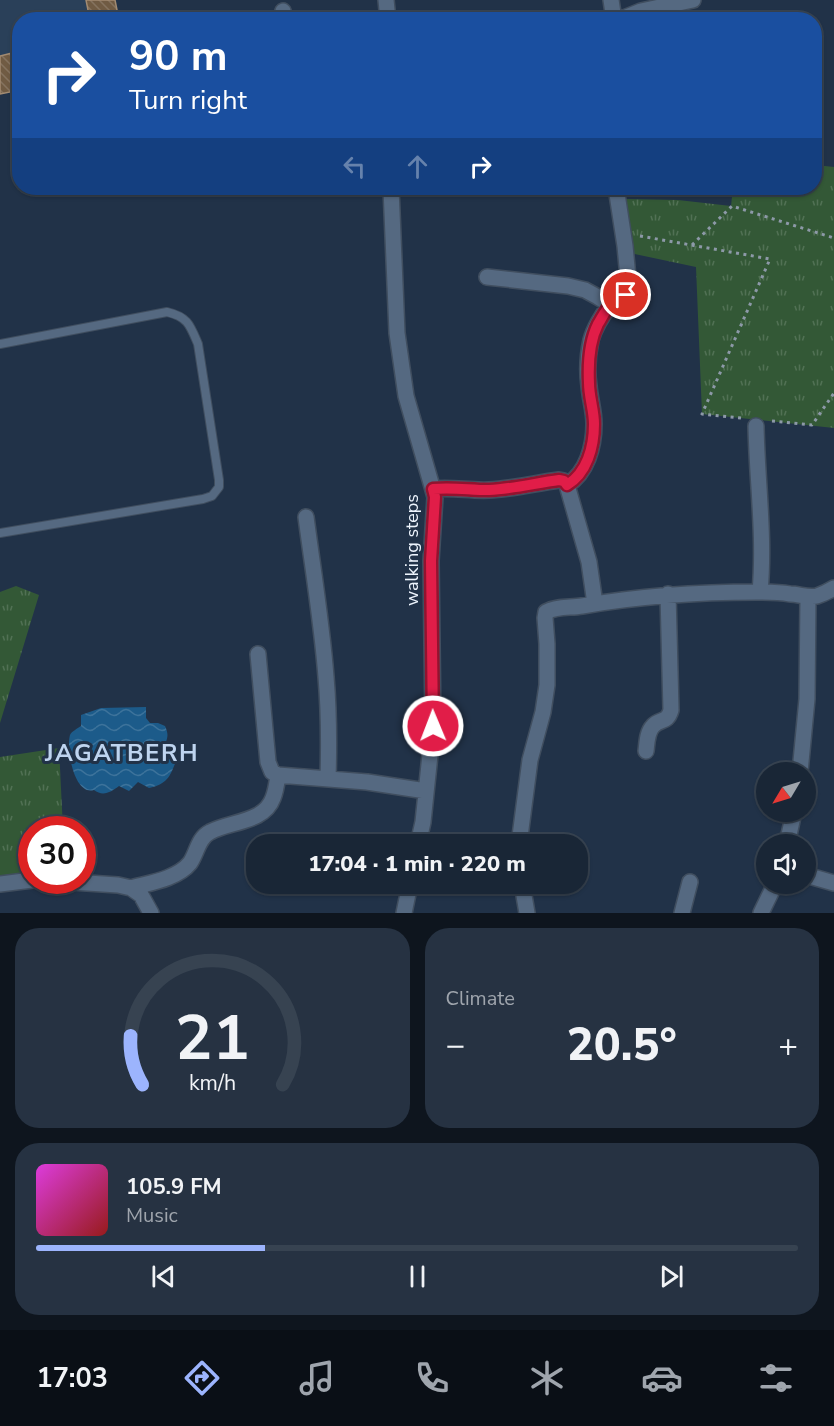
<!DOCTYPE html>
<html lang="en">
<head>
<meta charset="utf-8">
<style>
  :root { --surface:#192636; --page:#263242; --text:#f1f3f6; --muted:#9fa5ad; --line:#374351; --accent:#9cb4fd }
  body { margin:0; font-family:"Nunito Sans",sans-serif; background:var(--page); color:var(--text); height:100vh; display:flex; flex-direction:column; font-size:22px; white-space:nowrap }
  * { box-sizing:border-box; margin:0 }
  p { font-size:20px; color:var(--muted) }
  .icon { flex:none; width:33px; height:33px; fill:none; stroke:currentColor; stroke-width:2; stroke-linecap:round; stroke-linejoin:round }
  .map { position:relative; height:913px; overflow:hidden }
  .details { display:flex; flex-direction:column; gap:15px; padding:15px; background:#0e151e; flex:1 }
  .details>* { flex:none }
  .top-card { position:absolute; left:12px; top:12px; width:810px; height:183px; border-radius:24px; box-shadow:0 2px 4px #0004,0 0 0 2px var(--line); background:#1a4fa0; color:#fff; overflow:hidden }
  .needle { width:39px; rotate:232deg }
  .tools { position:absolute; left:756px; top:762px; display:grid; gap:12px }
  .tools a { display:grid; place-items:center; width:60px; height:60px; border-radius:50%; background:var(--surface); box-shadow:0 2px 4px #0004,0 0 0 2px var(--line); font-size:30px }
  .speed { position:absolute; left:18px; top:816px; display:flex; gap:12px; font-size:30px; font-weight:700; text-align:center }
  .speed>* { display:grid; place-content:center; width:78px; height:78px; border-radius:50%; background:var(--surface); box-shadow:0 2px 4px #0004,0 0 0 2px var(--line); line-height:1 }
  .speed .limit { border:9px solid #d22; background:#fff; color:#111 }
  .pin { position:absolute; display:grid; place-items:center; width:51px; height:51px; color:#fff; margin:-26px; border:3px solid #fff; border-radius:50%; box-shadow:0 2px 6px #0007 }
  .me { position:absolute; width:66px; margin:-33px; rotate:359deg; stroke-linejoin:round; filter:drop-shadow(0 0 4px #0008) }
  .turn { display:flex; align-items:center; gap:21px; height:126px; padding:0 18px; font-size:27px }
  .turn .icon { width:78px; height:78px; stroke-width:2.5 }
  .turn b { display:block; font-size:42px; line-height:51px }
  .lanes { display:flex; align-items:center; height:57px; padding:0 18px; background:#0003; justify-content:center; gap:30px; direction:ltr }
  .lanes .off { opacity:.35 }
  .big { font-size:45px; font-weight:800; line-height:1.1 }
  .details .widget { flex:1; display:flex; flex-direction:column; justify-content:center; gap:9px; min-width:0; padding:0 21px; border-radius:24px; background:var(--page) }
  .details .dial { align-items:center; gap:0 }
  .dial svg { height:156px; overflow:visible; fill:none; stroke:var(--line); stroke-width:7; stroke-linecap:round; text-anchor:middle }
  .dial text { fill:var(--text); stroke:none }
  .song { display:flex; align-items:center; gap:18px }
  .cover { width:72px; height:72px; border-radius:9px; background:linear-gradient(135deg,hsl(300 70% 55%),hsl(0 70% 35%)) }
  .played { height:6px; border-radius:3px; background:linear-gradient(90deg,var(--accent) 30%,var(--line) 30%) }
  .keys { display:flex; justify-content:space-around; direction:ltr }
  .heat { display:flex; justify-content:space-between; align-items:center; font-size:33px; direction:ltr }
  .details .tiles { flex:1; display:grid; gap:15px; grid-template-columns:1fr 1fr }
  .widget:last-child { grid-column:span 2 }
  .trip { position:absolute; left:246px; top:834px; width:342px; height:60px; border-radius:24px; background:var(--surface); box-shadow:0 2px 4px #0004,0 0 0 2px var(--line); font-weight:800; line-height:60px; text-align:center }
  .tab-bar { display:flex; height:96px; justify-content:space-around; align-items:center; background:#0a0f16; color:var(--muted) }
  .tab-bar .icon { width:42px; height:42px }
  .tab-bar .selected { color:var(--accent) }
  .tab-bar b { font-size:27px; color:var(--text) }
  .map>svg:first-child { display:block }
  .built { fill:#2a4059 }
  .park { fill:url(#park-tufts) }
  .water { fill:url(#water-waves) }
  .building { fill:url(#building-back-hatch); stroke:#a28b72; stroke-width:1.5 }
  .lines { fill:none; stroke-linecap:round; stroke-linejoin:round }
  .lane-casing { stroke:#404e5f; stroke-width:10 }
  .street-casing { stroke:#404e5f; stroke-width:18 }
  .path { stroke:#8d99a8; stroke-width:3; stroke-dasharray:3 4.5; stroke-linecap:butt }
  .lane { stroke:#556981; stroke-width:8 }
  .street { stroke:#556981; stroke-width:15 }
  .route-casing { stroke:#92132f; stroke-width:15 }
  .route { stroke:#e11d48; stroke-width:10 }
  .labels { text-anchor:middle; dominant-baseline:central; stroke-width:6; stroke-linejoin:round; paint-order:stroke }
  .street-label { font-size:18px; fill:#edf4fd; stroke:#213248 }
  .district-label { font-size:24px; font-weight:bold; letter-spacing:1.5px; fill:#bed4ef; stroke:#213248 }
</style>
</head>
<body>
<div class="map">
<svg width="834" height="913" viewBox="0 0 834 913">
  <defs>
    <pattern id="park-tufts" width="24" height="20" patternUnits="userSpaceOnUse" patternTransform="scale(1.5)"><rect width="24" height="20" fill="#335836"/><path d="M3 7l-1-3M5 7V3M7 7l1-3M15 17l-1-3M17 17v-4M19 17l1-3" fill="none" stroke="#517154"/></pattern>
    <pattern id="water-waves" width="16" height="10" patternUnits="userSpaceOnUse" patternTransform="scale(1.5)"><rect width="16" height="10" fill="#1c5b8a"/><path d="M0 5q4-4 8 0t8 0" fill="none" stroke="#3d739b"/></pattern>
    <pattern id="building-back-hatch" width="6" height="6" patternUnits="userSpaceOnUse" patternTransform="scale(1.5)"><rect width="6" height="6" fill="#705b43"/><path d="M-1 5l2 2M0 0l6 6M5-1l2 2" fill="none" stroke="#85735f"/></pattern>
  </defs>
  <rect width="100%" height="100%" fill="#213248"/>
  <path class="built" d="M0,0H86L90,19L20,20L19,51L0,56Z"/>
  <path class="park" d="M815,165L834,167V428L702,414L696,267L630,253L625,199L678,200L731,206L733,188H814Z
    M16,586L39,595L0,723V592Z
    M59,748L63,829L32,830V880L0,884V757Z"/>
  <path class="water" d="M146,707V718L150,723H158L165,726C170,737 166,738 165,748C165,751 166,754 167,756L176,761C170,777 167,784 149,788L138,782L129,791L119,786C111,792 103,797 94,790C74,796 66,749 70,735C72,731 77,729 81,726V715L101,708Z"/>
  <path class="building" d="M86,0H115L119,20H90Z
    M20,51V90L0,94V56Z"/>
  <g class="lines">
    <g class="lane-casing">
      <path id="lane" d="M0,344L167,312C188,317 190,325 198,344L219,480V487L212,496L203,499L0,533"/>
    </g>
    <g class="street-casing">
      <path id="street" d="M386,0L388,20
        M611,0L614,20
        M283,11L285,20
        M619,20L641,11L693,0
        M391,188L397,333L406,396L435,497L431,561L433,726L423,822L418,844
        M487,277L568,286L585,290L598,297L611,305
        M756,426C757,481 765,536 760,592
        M567,485C587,473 594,446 594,424C594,411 590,399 589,386C587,372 588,354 591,340C594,329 602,315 609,307C616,300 625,299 629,288L625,246L617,194L618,188
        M433,489C453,487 470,491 489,490C513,489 536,483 559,480L564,481L567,485L589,562L595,604
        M306,517C313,570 322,624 326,677C329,711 329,745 328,779
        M258,654L268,762L272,772L278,775L367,782L426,791
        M646,751C647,743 647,732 653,726C660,718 667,724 671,710L668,594
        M800,772L807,699L808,597
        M519,844L530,760L543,712L547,685V644L545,618L546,612C557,606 570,608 582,606C640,596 698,592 757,592C768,592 779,592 790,594C799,594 808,598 817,596C823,594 829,591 834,588
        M787,844L794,812
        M806,875L834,883
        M41,880L118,885L131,888L141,895L151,913
        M0,884L32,880
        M522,884L527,913
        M131,888C149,883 177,879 190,863C197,853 198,838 210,832C230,821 264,823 273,798C276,791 277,782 278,775
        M404,913L410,884
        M682,913L690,882
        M761,913L775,884"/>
    </g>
    <path class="path" d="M640,236L770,259L702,414L741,418
      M692,245L732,206L834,238
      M772,421L812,425L834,393"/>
    <use href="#lane" class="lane"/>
    <use href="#street" class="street"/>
  </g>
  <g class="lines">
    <g class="route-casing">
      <path id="route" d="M433,726L431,561L435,497L433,489C452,487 470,490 489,490C513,489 536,483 559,480L564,481L567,485C587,473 594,447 594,424C594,410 589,397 589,383C588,363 589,342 598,324C602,318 605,310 611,305C616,301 622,299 626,295"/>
    </g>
    <use href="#route" class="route"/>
  </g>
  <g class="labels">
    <g class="street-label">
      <text transform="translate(412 550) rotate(-90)">walking steps</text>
    </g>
    <g class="district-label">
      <text x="122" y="753">JAGATBERH</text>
    </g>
  </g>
</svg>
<div class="tools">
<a><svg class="needle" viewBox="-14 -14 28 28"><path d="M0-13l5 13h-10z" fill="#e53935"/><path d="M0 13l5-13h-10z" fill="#9fa5ad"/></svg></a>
<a><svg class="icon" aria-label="sound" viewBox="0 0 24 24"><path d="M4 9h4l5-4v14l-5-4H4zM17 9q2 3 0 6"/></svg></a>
</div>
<div class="speed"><div class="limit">30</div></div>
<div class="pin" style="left:626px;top:295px;background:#d93025"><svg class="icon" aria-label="arrive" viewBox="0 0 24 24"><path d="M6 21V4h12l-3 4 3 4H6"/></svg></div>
<svg class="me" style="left:433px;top:726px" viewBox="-20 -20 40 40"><circle r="17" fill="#e11d48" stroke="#fff" stroke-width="3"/><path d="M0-11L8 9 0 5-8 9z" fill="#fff"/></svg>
<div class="trip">17:04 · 1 min · 220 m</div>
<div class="top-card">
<div class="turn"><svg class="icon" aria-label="right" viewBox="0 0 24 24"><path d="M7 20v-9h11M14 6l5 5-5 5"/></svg><div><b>90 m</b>Turn right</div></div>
<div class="lanes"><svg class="icon off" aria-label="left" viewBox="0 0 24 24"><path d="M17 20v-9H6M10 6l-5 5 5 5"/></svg><svg class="icon off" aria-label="ahead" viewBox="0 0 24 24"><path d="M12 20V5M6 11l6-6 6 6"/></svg><svg class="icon" aria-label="right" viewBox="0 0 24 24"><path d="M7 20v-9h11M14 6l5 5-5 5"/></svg></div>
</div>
</div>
<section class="details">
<div class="tiles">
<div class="widget dial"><svg viewBox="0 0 100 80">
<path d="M14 69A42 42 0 1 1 86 69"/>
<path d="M14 69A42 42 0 0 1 8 44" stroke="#9cb4fd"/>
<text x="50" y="56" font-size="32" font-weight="700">21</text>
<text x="50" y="72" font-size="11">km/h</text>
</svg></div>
<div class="widget"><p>Climate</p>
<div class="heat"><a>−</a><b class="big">20.5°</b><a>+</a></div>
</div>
<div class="widget">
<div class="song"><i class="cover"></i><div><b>105.9 FM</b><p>Music</p></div></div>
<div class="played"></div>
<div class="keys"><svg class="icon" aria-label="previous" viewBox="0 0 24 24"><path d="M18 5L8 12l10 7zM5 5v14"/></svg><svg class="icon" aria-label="pause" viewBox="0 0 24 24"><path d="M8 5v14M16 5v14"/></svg><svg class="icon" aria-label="next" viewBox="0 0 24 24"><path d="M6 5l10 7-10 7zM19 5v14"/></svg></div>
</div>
</div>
</section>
<nav class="tab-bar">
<b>17:03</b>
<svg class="icon selected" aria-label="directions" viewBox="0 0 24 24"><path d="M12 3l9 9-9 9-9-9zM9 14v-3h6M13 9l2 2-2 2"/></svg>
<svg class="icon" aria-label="music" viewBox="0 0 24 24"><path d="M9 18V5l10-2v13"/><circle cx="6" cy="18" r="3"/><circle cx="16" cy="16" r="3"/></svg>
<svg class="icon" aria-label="phone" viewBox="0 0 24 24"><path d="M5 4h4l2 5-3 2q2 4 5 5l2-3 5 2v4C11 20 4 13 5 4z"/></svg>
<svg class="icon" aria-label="climate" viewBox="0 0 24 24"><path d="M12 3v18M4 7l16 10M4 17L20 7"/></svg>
<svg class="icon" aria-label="car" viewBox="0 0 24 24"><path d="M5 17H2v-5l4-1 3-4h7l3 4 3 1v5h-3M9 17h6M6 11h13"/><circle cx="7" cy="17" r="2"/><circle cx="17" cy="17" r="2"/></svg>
<svg class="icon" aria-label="filters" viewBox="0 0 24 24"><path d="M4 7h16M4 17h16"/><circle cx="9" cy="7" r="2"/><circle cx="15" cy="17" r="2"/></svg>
</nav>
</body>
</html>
